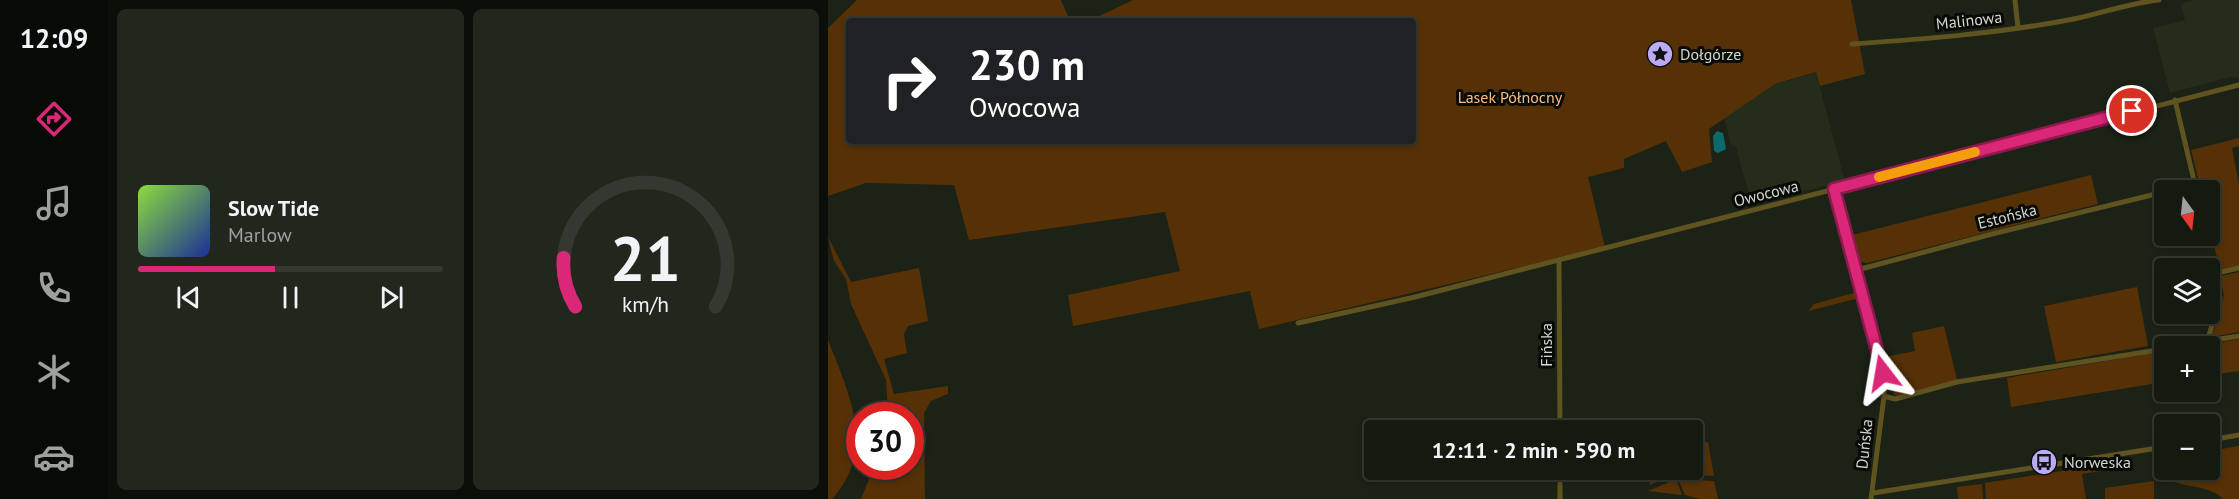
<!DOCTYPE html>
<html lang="pl">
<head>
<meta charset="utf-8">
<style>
  :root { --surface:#151a10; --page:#22271e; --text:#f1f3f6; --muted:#9da19f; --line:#343830; --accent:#db2777 }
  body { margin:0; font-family:"PT Sans",sans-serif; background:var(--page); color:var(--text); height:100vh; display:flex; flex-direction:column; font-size:22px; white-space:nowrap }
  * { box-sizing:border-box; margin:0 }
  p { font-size:20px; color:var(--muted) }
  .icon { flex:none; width:33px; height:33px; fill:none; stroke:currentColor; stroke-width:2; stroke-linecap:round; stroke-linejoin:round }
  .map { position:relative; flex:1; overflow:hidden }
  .drawer { display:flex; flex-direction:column; gap:9px; padding:9px; background:#0c0e09; width:720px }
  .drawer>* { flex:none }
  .banner { position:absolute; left:18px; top:18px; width:570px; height:126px; border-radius:6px; box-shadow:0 3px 9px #0003,0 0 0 2px var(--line); background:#202124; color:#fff; overflow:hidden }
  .needle { width:39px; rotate:165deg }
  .buttons { position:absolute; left:1326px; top:180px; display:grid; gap:12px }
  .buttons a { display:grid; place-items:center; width:66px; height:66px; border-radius:6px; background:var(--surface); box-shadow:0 3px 9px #0003,0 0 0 2px var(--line); font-size:30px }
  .speed { position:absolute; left:18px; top:402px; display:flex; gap:12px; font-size:30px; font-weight:700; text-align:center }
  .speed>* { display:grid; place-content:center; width:78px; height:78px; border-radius:50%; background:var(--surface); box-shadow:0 3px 9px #0003,0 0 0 2px var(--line); line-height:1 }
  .speed .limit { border:9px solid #d22; background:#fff; color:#111 }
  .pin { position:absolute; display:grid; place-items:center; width:51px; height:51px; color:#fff; margin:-26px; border:3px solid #fff; border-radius:50%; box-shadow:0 2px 6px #0007 }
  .me { position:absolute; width:66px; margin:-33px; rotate:346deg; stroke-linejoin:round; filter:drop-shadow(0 0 4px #0008) }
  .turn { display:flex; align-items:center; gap:21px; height:126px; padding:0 24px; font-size:27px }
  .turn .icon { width:78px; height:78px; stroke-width:2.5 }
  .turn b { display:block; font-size:42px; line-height:51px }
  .drawer .tile { flex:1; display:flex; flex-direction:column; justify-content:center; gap:9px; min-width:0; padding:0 21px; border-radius:9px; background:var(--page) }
  .drawer .dial { align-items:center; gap:0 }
  .dial svg { height:156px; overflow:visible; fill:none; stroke:var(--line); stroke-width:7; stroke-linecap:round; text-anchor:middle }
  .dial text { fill:var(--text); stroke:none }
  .song { display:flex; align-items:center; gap:18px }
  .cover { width:72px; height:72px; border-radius:9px; background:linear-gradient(135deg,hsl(90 70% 55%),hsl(230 70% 35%)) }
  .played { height:6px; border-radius:3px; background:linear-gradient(90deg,var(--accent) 45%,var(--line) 45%) }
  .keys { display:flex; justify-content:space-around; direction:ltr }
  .drawer .tiles { flex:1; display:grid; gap:9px; grid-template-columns:repeat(2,1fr) }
  .trip { position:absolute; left:536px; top:420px; width:339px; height:60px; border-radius:6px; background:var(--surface); box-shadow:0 3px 9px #0003,0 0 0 2px var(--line); font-weight:700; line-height:60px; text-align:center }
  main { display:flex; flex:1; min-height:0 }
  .tabs { display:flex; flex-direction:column; width:108px; justify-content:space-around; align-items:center; background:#080a06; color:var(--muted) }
  .tabs .icon { width:42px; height:42px }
  .tabs .on { color:var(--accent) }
  .tabs b { font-size:27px; color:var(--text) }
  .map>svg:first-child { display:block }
  .built { fill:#242c1a }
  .green { fill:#573106 }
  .water { fill:#0c6a6a }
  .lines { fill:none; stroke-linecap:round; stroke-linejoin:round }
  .street { stroke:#5f5320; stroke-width:5 }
  .route-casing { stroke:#8e194d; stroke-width:15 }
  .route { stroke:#db2777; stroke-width:10 }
  .slow { stroke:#f59e0b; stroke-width:10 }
  .labels { text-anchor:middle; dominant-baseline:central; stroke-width:6; stroke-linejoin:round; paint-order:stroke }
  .street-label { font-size:16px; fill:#d3d7d0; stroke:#080a06 }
  .poi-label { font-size:16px; fill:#d3d7d0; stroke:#080a06; text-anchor:start }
  .park-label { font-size:16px; fill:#fabb83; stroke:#080a06 }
</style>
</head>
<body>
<main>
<nav class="tabs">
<b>12:09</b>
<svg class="icon on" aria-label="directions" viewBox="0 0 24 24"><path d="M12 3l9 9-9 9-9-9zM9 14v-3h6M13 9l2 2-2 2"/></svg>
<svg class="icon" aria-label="music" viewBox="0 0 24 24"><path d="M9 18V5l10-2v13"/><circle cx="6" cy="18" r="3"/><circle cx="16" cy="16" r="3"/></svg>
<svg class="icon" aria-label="phone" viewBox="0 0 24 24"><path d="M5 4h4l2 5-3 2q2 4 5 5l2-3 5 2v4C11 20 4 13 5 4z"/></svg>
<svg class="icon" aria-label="climate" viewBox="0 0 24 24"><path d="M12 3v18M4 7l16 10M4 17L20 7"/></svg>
<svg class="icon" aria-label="car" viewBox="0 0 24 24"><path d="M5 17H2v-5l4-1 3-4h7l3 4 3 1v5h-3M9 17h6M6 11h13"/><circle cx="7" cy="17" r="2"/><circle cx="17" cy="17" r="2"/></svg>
</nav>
<section class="drawer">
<div class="tiles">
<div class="tile">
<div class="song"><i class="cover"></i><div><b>Slow Tide</b><p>Marlow</p></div></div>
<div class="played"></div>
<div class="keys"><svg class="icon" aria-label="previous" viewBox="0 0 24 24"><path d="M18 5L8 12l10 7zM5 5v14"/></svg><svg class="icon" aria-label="pause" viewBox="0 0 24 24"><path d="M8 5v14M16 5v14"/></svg><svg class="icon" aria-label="next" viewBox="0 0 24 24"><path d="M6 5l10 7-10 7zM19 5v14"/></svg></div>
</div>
<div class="tile dial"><svg viewBox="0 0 100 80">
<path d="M14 69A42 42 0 1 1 86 69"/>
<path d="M14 69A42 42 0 0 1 8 44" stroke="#db2777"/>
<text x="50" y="56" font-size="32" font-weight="700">21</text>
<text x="50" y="72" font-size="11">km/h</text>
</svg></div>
</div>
</section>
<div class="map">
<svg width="1411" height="499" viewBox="0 0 1411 499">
  <rect width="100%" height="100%" fill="#1c2216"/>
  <path class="built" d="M1365,0H1411V78L1402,77L1342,93L1325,28L1357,20L1353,4Z
    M988,73L1017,181L924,205L908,147L903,144L896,118L947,84Z"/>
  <path class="green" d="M29,0H233L242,21H21V141H585V21H261L305,0H1023L1037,74L992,86L988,72L947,84L881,129L884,162L854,172L838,141L796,159V168L760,177L777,247L431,329L422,291L245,326L240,295L352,271L337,212L141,240L126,185L38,183L0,196V28Z
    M1411,138V146L1404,148L1411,185V266L1392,270L1382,228V190H1373L1363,150Z
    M1263,175L1270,204L1039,263L1031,261L1024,235Z
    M0,237L23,282L91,268L100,321L80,326L76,334L79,353L56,359L66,394L120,386V394L103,401L96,413L97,499H33L46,467L82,466V416L60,415L58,380L23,304L18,279L6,261Z
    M1411,272V332L1384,337L1396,296L1392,276Z
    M1309,287L1320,346L1228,362L1216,306Z
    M1029,292L1031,298L980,311L986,304Z
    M1116,326L1129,380L1070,396L1066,395L1056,357L1087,351L1084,333Z
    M1411,339V371L1382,375L1383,344Z
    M0,340C21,394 49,449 4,499H0Z
    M1336,351V382L1183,407L1179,378Z
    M880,442L886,476L847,474L822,485L819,470H864V445Z
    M1411,446V499H1395C1379,483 1357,490 1340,478L1338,470H1382V451Z
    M1272,465V471L1254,474L1258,499H1158L1157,483Z
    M848,479L854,495L820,491Z
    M850,479L886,481L890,499H872L857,495Z
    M1326,481V499H1277V488Z
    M1154,484L1155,499H1130L1129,487Z"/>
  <path class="water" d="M889,131L895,133L898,149L890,153L886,151L885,136Z"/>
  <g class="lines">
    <path class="street" d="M1187,0L1190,28
      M1024,44C1098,39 1173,33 1246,19C1275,13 1301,3 1331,0
      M1006,189L1056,377V396L1043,499
      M1343,190L1367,185L1347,100
      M731,260L732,430
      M1029,270L1164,234L1336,192
      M470,323L587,297L1411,85
      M1349,346L1411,336
      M1378,346L1392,298L1389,273L1411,268
      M1056,396L1067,399L1129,382L1336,349
      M1382,440L1411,435
      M1045,493L1336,447
      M732,499V470"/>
  </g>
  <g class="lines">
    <g class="route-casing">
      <path id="route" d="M1055,373L1006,189L1304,111"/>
    </g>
    <use href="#route" class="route"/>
    <path class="slow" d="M1051,177L1147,152"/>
  </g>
  <defs>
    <g id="sight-disc" transform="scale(1.35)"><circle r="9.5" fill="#bbaaf6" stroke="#080a06"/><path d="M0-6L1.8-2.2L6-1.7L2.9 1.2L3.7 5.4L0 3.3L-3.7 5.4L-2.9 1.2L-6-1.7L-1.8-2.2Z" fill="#111"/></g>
    <g id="bus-disc" transform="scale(1.35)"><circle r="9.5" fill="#bbaaf6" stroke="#080a06"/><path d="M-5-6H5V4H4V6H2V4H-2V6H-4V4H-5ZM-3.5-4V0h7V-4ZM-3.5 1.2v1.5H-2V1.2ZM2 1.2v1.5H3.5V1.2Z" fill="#111"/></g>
  </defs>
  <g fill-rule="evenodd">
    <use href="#sight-disc" x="832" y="54"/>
    <use href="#bus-disc" x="1216" y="462"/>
  </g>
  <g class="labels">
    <g class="street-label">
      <text transform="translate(1141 20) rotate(-6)">Malinowa</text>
      <text transform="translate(938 193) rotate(-14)">Owocowa</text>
      <text transform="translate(1179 216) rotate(-14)">Estońska</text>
      <text transform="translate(718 345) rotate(-90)">Fińska</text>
      <text transform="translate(1036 444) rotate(-84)">Duńska</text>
    </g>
    <g class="poi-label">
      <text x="852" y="54">Dołgórze</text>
      <text x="1236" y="462">Norweska</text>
    </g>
    <g class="park-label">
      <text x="682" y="97">Lasek Północny</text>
    </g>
  </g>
</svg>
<div class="buttons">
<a><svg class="needle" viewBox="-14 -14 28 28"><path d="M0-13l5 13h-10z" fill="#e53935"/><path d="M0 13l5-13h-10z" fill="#9da19f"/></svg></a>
<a><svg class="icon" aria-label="layers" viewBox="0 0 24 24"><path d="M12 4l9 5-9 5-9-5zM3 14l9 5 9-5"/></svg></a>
<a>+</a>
<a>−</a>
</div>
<div class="speed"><div class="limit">30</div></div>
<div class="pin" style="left:1304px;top:111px;background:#d93025"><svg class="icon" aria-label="arrive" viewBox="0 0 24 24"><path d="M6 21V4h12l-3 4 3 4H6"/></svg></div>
<svg class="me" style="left:1055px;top:373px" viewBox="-20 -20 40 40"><path d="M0-17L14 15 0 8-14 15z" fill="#db2777" stroke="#fff" stroke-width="4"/></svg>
<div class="trip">12:11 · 2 min · 590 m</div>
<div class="banner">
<div class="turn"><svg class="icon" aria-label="right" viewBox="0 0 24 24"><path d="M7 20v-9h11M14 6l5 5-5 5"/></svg><div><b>230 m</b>Owocowa</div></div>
</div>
</div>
</main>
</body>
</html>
